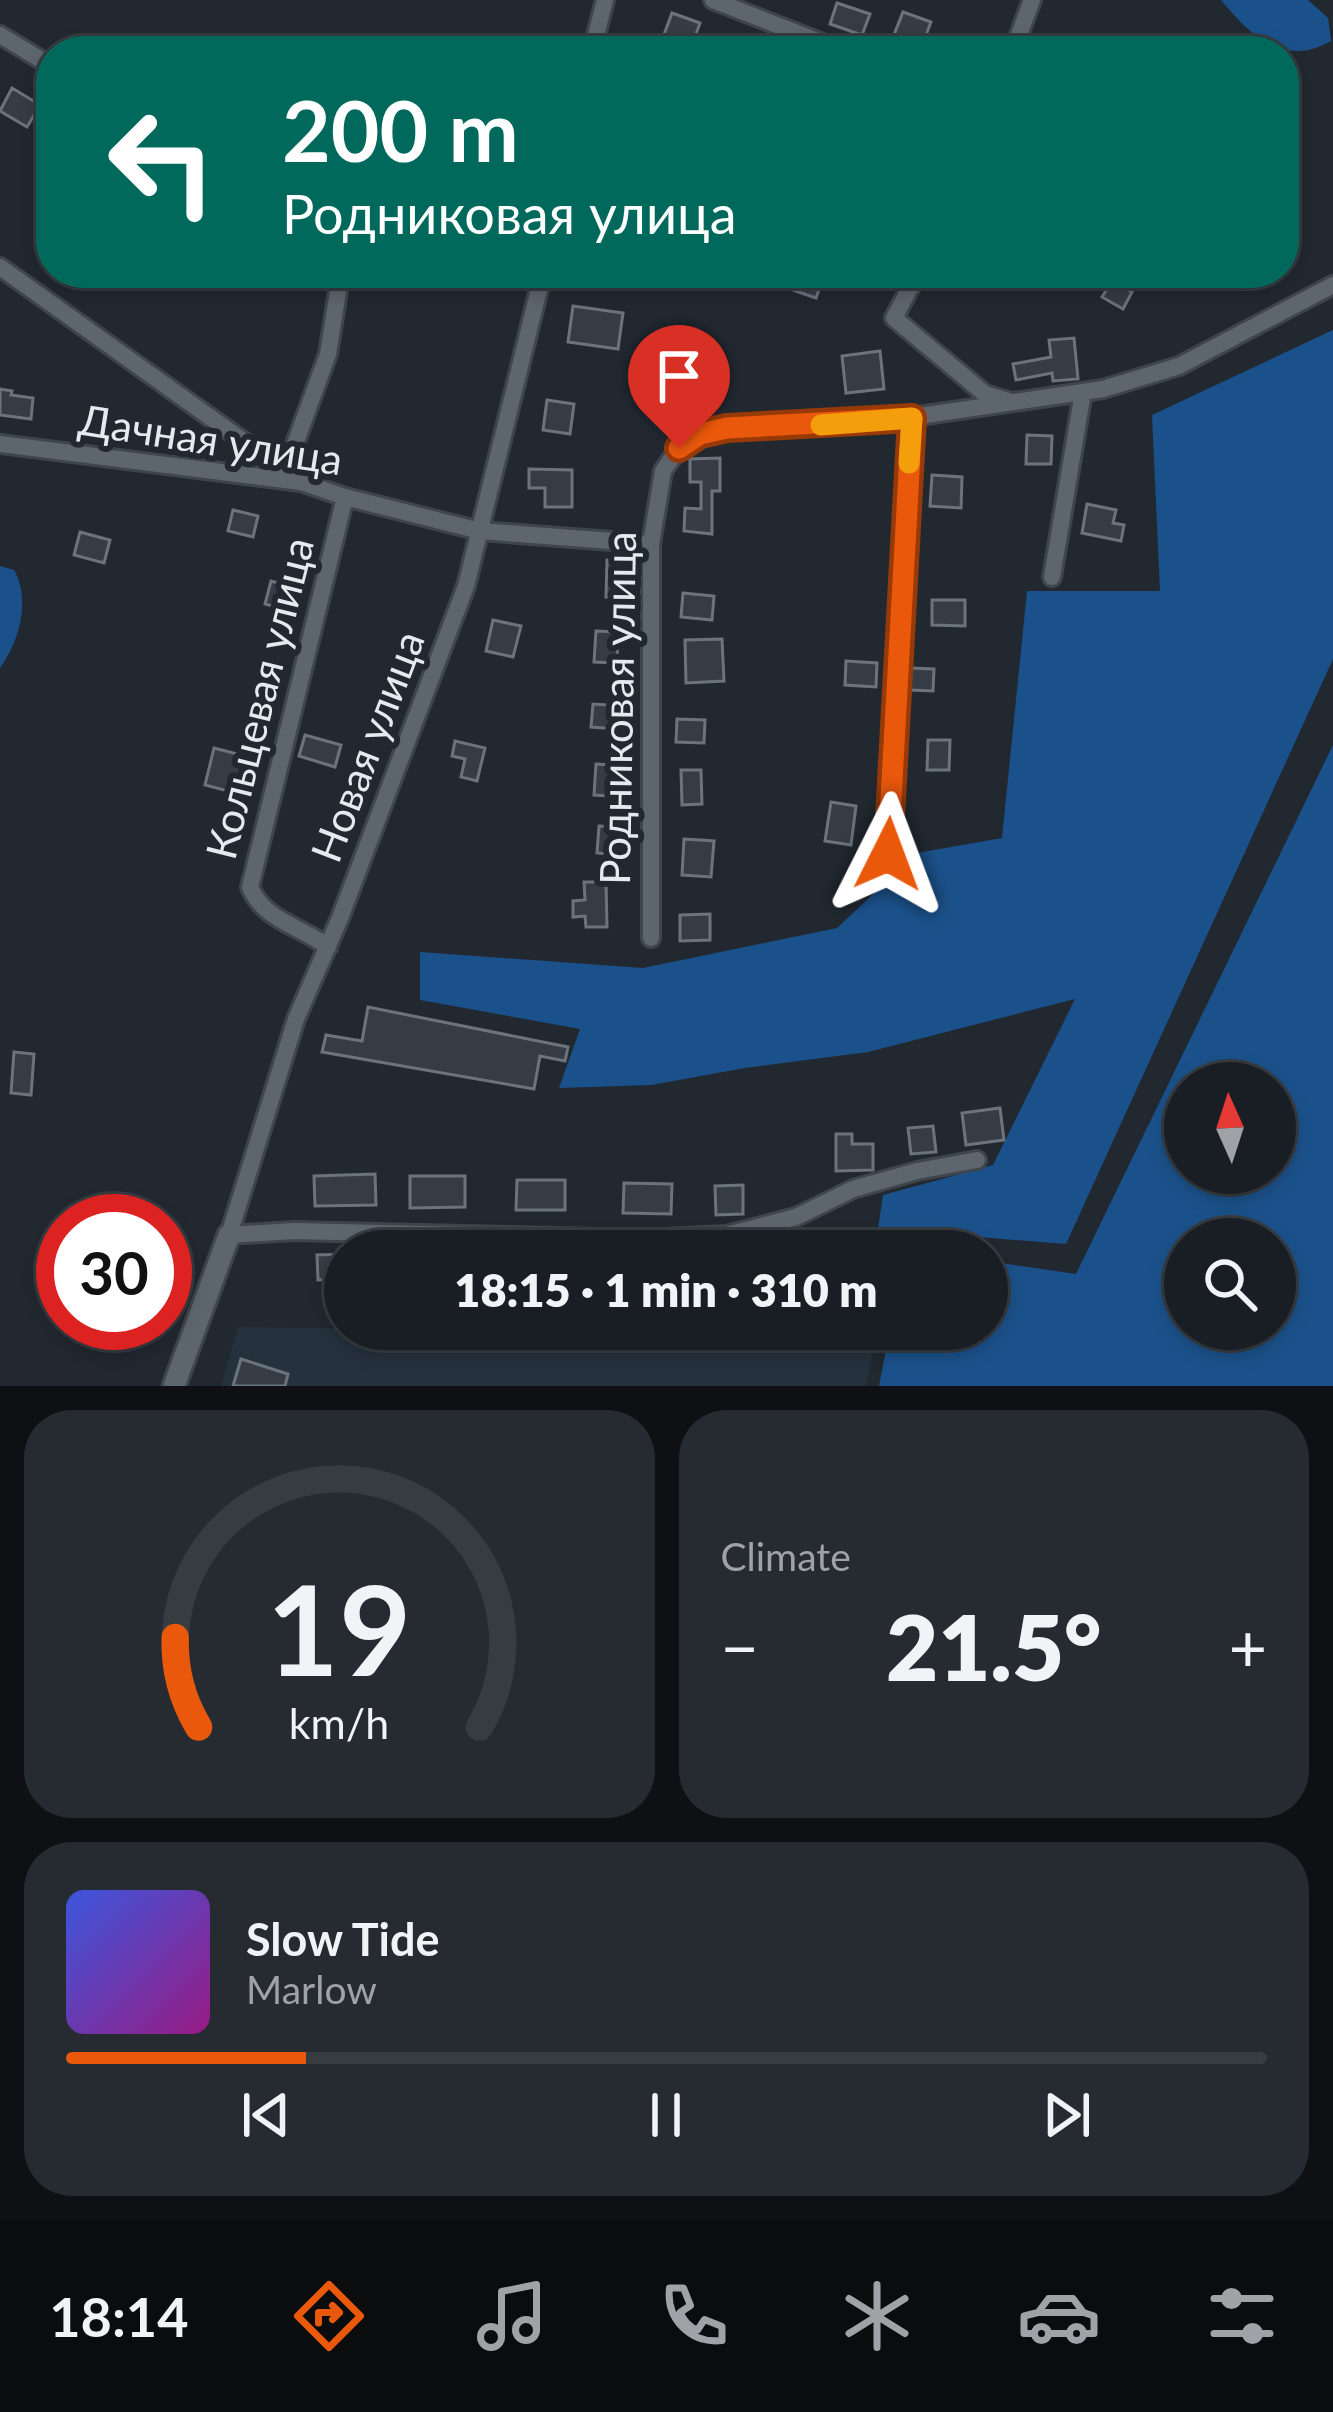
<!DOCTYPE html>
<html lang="en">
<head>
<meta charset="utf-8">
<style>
  :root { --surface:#191e24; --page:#262b31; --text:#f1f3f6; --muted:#9fa2a6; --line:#373c41; --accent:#ea580c }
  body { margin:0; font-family:Lato,sans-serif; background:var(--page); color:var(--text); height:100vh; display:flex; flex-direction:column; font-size:45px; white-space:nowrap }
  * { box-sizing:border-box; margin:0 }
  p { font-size:39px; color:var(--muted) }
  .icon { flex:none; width:66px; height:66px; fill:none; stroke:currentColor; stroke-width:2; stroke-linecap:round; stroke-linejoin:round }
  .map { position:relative; height:1386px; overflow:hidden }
  .side { display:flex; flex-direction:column; gap:24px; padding:24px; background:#0e1014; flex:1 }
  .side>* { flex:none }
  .guide { position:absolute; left:36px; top:36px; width:1263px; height:252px; border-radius:48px; box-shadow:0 6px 18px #0003,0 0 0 3px var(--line); background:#00695c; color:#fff; overflow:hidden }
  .needle { width:78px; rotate:357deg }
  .buttons { position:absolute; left:1164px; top:1062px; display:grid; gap:24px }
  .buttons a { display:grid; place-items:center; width:132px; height:132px; border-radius:50%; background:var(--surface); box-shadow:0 6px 18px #0003,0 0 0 3px var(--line); font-size:60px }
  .speed { position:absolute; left:36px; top:1194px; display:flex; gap:24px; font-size:60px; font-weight:700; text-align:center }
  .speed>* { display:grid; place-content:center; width:156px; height:156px; border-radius:50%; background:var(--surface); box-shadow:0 6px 18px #0003,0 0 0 3px var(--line); line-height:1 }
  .speed .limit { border:18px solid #d22; background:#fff; color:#111 }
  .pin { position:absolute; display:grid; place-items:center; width:102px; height:102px; color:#fff; margin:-123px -51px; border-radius:50% 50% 50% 0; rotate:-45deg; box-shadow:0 0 12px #0007 }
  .pin .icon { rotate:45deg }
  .me { position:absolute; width:132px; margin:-66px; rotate:3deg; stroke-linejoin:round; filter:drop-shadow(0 0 9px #0008) }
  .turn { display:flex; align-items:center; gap:42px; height:252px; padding:0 48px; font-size:54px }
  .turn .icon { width:156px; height:156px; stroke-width:2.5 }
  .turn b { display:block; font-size:84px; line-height:102px }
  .big { font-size:90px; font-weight:800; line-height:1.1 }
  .side .widget { flex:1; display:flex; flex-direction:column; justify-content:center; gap:18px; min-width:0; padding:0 42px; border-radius:48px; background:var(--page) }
  .side .dial { align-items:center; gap:0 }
  .dial svg { height:312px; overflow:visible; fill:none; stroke:var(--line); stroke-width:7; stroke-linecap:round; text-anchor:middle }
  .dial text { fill:var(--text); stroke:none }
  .song { display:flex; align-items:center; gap:36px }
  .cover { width:144px; height:144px; border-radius:18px; background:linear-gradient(135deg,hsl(230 70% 55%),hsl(310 70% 35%)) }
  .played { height:12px; border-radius:6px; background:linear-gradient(90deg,var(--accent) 20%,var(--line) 20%) }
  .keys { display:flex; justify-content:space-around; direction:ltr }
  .heat { display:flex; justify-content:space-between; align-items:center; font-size:66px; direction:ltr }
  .side .tiles { flex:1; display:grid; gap:24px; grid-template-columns:1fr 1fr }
  .widget:last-child { grid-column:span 2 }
  .trip { position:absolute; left:324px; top:1230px; width:684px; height:120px; border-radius:60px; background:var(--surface); box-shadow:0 6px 18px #0003,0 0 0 3px var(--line); font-weight:800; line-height:120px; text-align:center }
  .dock { display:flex; height:192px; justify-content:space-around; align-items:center; background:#0a0c0e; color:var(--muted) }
  .dock .icon { width:84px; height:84px }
  .dock .active { color:var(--accent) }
  .dock b { font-size:54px; color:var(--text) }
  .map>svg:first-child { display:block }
  .built { fill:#26313e }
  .forest { fill:#1b518a; fill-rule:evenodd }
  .building { fill:#353c45; stroke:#6b737d; stroke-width:3 }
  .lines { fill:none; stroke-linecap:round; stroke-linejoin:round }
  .minor-casing { stroke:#3f454c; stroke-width:22 }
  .tertiary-casing { stroke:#3f454c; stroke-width:27 }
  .minor { stroke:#5d656e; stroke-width:16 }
  .tertiary { stroke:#5d656e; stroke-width:21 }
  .route-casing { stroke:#983908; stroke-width:30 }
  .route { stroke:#ea580c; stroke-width:21 }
  .slow { stroke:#f59e0b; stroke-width:21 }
  .labels { text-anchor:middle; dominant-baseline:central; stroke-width:12; stroke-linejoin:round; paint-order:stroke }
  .street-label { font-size:42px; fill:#e5eaef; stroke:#212830 }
</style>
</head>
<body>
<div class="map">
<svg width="1333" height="1386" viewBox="0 0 1333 1386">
  <rect width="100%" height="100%" fill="#212830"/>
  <path class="built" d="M238,1327L868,1336L873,1351L866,1386H221Z"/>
  <path class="forest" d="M1221,0H1308L1328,18L1331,41C1283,68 1251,36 1221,0Z
    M1333,330V659L1066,1244L878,1229L883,1195L993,1165L1075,999L868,1052L745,1068L651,1085L559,1088L580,1029L420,1000V952L643,968L837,928L917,853L1002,838L1027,591H1160L1152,415Z
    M0,566L14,570C31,600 19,642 0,668Z
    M1333,745V1386H879L890,1329H987V1261L1076,1274ZM1275,1083V1173H1185V1083ZM1275,1239V1329H1185V1239Z"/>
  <path class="building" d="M837,3L870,14L862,35L830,24Z
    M903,12L931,22L920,51L890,45Z
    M672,13L700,23L690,51L659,48Z
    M12,88L40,105L27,127L0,111Z
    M795,273H825L816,298L790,289Z
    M1112,281L1132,292L1123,309L1102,297Z
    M573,306L623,313L618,349L568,342Z
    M1074,338L1078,379L1053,381L1052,373L1016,380L1013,364L1051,357L1049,340Z
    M880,351L884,389L846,393L842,356Z
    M0,389L12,391L11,395L33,398L31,419L0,415Z
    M547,400L574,404L570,434L543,430Z
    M1027,435L1052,436L1051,464H1026Z
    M720,458V491H712V534L684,531L685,508L701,509V482H690V459Z
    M529,469L572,470V507H545V488H529Z
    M932,475L962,477L961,508L930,506Z
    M1087,504L1116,510L1113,523L1124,525L1121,541L1082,533Z
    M233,510L258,516L253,537L228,531Z
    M80,532L110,540L104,563L74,555Z
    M607,560L633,561L631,598L606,597Z
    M271,581L292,587L286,610L265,604Z
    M683,593L714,596L712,620L681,617Z
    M932,600H965V626L932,625Z
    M493,620L521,626L513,657L486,651Z
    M596,631L618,632L617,663L594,662Z
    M722,639L724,681L686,683L685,640Z
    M846,661L877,663L876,687L845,685Z
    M911,668L934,669L933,691L910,690Z
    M609,701L620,702L618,729L591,727L593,704L608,705Z
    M677,719L705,720L704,743L676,742Z
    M305,735L341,745L335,767L299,756Z
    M928,740H950L949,770H927Z
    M455,741L485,748L477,781L461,777L465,759L452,756Z
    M214,748L249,757L239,794L205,785Z
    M596,764L627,766L625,797L594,795Z
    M681,770H701L702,804L682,805Z
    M831,802L856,806L851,845L825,841Z
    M599,826L634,828L632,856L597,853Z
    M684,839L714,841L711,877L682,875Z
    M584,882H606L607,927H586L585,916L573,917V901L585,900Z
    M710,914V940L680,941V915Z
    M368,1007L568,1047L565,1061L540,1056L534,1089L322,1052L326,1035L362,1041Z
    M14,1052L34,1054L31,1095L11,1093Z
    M1000,1108L1004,1140L966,1145L962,1113Z
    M933,1126L936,1152L911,1154L908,1128Z
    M836,1134H852V1144H873V1170L836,1171Z
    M375,1174L376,1205L315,1206L314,1176Z
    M410,1176H465V1207L410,1208Z
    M517,1180H565V1210H516Z
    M624,1183L672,1184L671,1214L623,1213Z
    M743,1185V1214L716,1215L715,1186Z
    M345,1254V1279L318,1280L317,1255Z
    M241,1359L288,1374L285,1386H233Z"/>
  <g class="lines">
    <g class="minor-casing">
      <path id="minor" d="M713,0L843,51
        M0,35L51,66
        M592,51L605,0
        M1013,51L1032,0
        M0,267L295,478
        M543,273L466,586L340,918L296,1019L229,1235L294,1231L644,1239L727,1235L796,1217L853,1189L917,1171L977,1160
        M918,273L894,318L985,394L1008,401
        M0,444L301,482L345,497L480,531L651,544
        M300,481L294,463L295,444L328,354L341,273
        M1052,577L1083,392
        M888,854L912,418
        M651,938V544L663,471L679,448L700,434L727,428L892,420L1103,389L1179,366L1333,285
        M328,947C301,926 264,921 250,887L345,497"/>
    </g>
    <g class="tertiary-casing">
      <path id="tertiary" d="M174,1386L229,1235"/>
    </g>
    <use href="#minor" class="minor"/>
    <use href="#tertiary" class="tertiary"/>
  </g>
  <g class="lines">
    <g class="route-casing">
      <path id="route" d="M679,448L700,434L727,428L912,418L888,854"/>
    </g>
    <use href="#route" class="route"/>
    <path class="slow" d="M821,425L912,418L909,463"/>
  </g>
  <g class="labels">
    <g class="street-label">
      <text transform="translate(211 439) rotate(9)">Дачная улица</text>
      <text transform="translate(259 698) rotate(-76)">Кольцевая улица</text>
      <text transform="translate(617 708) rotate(-89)">Родниковая улица</text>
      <text transform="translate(367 746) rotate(-69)">Новая улица</text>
    </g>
  </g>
</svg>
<div class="buttons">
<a><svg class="needle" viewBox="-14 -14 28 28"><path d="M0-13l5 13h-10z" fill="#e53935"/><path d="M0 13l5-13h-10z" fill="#9fa2a6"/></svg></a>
<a><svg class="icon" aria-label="search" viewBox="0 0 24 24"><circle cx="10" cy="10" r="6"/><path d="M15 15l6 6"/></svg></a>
</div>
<div class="speed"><div class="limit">30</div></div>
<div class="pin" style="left:679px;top:448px;background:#d93025"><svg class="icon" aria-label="arrive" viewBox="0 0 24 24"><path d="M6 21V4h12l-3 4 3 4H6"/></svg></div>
<svg class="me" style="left:888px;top:854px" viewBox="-20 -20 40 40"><path d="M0-17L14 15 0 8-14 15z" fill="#ea580c" stroke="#fff" stroke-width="4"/></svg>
<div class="trip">18:15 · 1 min · 310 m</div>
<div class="guide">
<div class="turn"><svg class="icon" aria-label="left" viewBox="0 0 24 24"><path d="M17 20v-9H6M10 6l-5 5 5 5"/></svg><div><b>200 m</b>Родниковая улица</div></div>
</div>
</div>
<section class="side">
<div class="tiles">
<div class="widget dial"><svg viewBox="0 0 100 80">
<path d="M14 69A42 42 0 1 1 86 69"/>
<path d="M14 69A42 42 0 0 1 8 46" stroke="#ea580c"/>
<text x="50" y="56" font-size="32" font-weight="700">19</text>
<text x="50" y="72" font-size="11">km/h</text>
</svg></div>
<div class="widget"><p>Climate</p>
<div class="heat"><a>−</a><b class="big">21.5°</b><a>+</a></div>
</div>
<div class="widget">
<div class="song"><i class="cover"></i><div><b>Slow Tide</b><p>Marlow</p></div></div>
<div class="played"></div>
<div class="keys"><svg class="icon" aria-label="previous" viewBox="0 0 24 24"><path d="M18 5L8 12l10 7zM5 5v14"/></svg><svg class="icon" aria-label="pause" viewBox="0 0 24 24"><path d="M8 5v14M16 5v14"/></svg><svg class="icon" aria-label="next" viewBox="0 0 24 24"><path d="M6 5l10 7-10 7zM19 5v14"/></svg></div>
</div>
</div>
</section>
<nav class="dock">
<b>18:14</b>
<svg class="icon active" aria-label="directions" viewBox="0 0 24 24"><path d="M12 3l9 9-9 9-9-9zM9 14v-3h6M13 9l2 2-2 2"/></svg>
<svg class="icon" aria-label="music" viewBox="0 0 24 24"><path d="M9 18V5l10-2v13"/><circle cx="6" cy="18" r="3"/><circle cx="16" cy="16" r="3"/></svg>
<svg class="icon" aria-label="phone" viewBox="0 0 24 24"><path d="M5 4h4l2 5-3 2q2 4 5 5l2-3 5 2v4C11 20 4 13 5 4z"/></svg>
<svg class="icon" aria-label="climate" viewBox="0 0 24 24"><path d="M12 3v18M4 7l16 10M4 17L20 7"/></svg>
<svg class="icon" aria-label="car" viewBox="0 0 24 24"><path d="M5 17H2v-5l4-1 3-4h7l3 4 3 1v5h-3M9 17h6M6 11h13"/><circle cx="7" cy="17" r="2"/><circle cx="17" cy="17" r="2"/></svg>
<svg class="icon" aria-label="filters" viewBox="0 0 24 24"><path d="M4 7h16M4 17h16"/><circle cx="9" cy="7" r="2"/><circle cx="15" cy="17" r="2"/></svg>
</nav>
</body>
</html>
